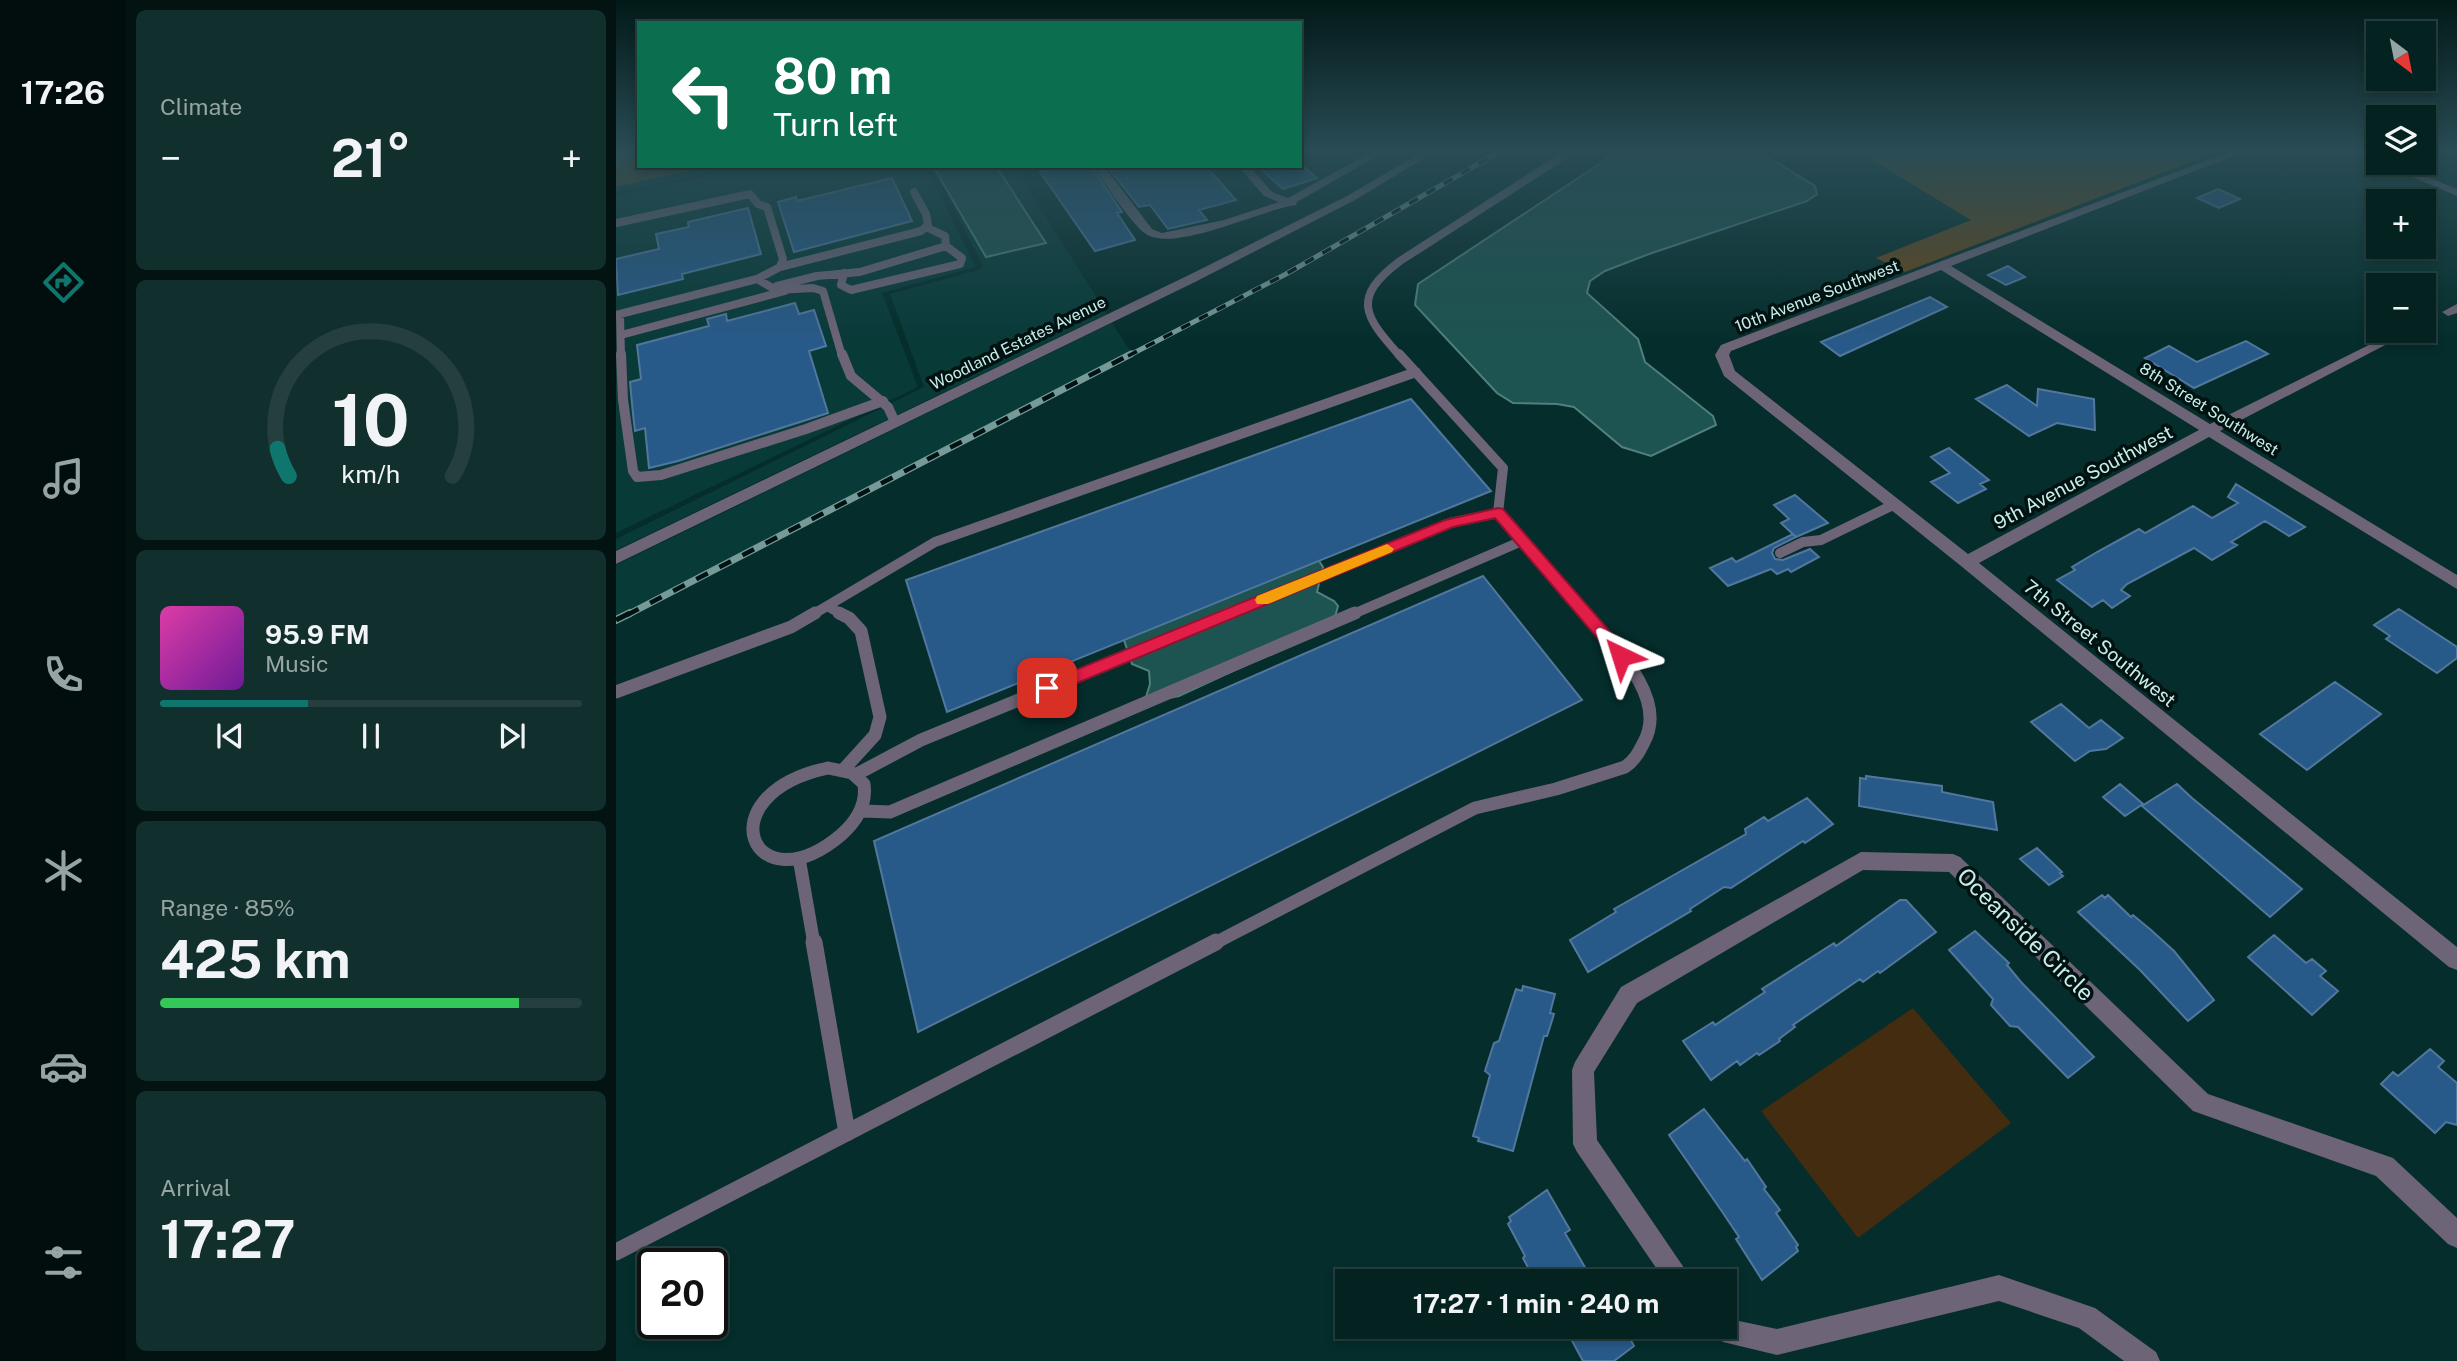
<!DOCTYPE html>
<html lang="en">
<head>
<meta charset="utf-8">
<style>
  :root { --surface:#032220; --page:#112f2d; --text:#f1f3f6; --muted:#97a4a5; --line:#243f3e; --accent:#0f766e }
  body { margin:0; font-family:"Public Sans",sans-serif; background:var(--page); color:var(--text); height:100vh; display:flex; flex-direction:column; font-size:26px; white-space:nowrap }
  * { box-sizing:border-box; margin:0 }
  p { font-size:23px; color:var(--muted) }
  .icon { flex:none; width:38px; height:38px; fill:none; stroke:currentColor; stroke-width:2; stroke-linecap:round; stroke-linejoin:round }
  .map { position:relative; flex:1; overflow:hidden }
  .side { display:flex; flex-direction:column; gap:10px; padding:10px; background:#021312; width:490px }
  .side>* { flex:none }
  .top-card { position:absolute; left:21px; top:21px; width:665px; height:147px; border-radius:0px; box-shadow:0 4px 10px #0003,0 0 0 2px var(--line); background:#0b6e4f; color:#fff; overflow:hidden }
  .needle { width:46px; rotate:148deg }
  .controls { position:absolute; left:1750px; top:21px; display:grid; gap:14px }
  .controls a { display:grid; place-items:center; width:70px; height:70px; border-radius:0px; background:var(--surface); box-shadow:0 4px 10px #0003,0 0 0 2px var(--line); font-size:35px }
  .speed { position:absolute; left:21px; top:1248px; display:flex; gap:14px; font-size:35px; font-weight:700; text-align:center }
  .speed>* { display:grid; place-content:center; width:91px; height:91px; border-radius:50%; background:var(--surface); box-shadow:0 4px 10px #0003,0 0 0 2px var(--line); line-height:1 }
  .speed .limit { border:4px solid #111; border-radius:10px; background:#fff; color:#111 }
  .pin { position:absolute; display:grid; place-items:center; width:60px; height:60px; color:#fff; margin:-30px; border-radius:14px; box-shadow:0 4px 10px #0006 }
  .me { position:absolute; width:77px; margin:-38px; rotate:319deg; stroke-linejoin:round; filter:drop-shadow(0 0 5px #0008) }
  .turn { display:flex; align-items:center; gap:24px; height:147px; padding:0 21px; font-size:32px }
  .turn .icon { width:91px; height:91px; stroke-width:2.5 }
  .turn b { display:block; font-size:49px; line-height:60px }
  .big { font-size:52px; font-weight:700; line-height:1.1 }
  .side .card { flex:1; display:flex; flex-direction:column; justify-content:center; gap:10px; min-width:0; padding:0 24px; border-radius:10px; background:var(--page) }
  .side .dial { align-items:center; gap:0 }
  .dial svg { height:182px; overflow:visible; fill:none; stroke:var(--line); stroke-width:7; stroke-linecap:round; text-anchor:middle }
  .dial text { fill:var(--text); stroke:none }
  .song { display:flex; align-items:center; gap:21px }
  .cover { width:84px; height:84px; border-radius:10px; background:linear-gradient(135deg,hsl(320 70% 55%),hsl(280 70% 35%)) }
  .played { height:7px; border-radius:4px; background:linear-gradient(90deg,var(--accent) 35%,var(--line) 35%) }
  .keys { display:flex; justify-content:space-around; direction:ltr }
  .heat { display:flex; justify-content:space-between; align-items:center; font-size:38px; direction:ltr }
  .charge { height:10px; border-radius:5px; background:linear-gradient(90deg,#34c759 85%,var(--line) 0) }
  .trip { position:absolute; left:719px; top:1269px; width:402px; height:70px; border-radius:0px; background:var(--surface); box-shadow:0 4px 10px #0003,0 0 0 2px var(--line); font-weight:700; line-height:70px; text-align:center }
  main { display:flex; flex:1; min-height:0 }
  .tab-bar { display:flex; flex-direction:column; width:126px; justify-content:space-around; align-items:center; background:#010e0d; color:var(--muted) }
  .tab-bar .icon { width:49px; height:49px }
  .tab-bar .current { color:var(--accent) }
  .tab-bar b { font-size:32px; color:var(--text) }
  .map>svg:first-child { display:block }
  .built { fill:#083a38 }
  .green { fill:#432c0f }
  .forest { fill:#684619 }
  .water { fill:#1d5350; stroke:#51817e; stroke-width:2 }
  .building { fill:#285a89; stroke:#52779d; stroke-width:2 }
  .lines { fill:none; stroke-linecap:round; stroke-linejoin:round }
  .lane-far3 { stroke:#6e6477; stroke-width:8 }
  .lane-far2 { stroke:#6e6477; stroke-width:10 }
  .lane-far1 { stroke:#6e6477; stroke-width:13 }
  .lane { stroke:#6e6477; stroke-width:17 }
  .street { fill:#6e6477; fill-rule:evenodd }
  .rail-far2-casing { stroke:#759a97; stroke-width:5 }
  .rail-far1-casing { stroke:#759a97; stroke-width:7 }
  .rail-casing { stroke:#759a97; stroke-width:8 }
  .rail-far2 { stroke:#001312; stroke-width:3.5; stroke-dasharray:10; stroke-linecap:butt }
  .rail-far1 { stroke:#001312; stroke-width:4.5; stroke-dasharray:13; stroke-linecap:butt }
  .rail { stroke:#001312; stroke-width:5; stroke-dasharray:17; stroke-linecap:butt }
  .route { fill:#e11d48; stroke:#92132f; stroke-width:2 }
  .slow { fill:#f59e0b }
  .labels { text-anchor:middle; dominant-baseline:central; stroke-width:7; stroke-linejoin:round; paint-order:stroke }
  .far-street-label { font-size:16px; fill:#caede9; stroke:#001312 }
  .street-label { font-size:19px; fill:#caede9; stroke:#001312 }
  .near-street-label { font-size:23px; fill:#caede9; stroke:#001312 }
</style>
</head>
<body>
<main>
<nav class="tab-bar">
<b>17:26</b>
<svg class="icon current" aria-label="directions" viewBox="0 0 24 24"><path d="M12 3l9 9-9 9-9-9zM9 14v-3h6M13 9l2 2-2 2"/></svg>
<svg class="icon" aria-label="music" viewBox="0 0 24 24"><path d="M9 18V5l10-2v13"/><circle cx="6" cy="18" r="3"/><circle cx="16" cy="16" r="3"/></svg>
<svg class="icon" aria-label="phone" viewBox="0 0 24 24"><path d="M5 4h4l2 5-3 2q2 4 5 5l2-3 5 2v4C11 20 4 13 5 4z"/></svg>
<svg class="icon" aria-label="climate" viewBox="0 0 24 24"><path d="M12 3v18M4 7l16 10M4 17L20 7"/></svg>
<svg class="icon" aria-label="car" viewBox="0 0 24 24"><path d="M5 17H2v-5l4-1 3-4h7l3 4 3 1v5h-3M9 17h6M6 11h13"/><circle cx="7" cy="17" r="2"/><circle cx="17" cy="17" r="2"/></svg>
<svg class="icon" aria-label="filters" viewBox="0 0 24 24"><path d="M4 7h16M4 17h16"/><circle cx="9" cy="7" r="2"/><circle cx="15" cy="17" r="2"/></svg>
</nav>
<section class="side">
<div class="card"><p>Climate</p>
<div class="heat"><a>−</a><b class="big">21°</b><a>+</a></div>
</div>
<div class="card dial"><svg viewBox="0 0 100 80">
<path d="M14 69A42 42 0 1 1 86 69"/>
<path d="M14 69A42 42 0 0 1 9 57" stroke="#0f766e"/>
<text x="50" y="56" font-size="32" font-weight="700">10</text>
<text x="50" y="72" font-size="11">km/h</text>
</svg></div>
<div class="card">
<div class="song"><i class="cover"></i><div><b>95.9 FM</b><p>Music</p></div></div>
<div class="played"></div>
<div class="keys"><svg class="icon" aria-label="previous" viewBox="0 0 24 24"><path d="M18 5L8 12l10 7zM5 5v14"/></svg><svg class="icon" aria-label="pause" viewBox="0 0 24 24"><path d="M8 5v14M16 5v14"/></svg><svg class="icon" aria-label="next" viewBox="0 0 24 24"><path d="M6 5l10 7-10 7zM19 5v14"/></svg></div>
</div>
<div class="card"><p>Range · 85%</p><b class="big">425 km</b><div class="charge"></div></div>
<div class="card"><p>Arrival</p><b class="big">17:27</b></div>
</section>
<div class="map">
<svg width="1841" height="1361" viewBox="0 0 1841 1361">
  <rect width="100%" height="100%" fill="#042d2b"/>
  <path class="built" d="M94,166H122L0,193V187Z
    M134,166H309L360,267L266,293L302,387L0,533V196Z
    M316,166L370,257L430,243L380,166H398L491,314L0,550V539L308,387L274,294L362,270L367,266Z
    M496,323L515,352L380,427L0,623V565Z"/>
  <path class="green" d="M1297,1008L1395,1123L1242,1238L1145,1111Z"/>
  <path class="forest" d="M0,151H23V166H94L0,187Z
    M1241,151H1603L1289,272L1260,258L1355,220Z"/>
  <path class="water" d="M1003,151H1142L1199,186L1201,194L1191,201L1033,254L989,271L974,281L971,293L1022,339L1029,362L1097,416L1100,425L1035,456L1006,447L958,407L941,404L897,403L881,393L799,305L802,284Z
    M317,166H380L430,243L370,257Z
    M695,549L707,567L701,592L718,601L722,606L719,617L712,627L563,696L538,701L530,697L534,684L533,671L516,664L486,574Z"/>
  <path class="building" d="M428,166H475L506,212L501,213L519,240L479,251L424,172L430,170Z
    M491,166H590L620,200L583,210L591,220L552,229L534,205L523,207Z
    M641,166H687L701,178L667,189Z
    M276,178L296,221L178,252L162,202L180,197L181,201Z
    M1602,189L1624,199L1603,208L1581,198Z
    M132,208L145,254L66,274L67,279L2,295L0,259L43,249L40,234L73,227L72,222Z
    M1392,266L1409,277L1390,285L1372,275Z
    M1314,297L1331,307L1224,356L1205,342Z
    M179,303L183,314L198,310L210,346L193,351L212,413L62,461L33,468L29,428L19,431L17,414L14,382L25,379L21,345L93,326L91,319L110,314L111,321Z
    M1630,341L1652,354L1578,388L1529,358L1553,346L1581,362Z
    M1391,385L1421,406L1422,389L1478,399L1479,430L1441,423L1413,436L1360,399Z
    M795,399L875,491L331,712L290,580Z
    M1333,448L1373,480L1364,484L1370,489L1342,503L1315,482L1334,473L1315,457Z
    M1620,484L1689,527L1673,536L1649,521L1615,542L1621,545L1596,560L1578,548L1511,584L1505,590L1514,596L1496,608L1487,600L1476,607L1441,580L1459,570L1456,567L1481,552L1523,529L1529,533L1577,506L1596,518L1622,503L1612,497Z
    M1179,495L1212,523L1180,537L1165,523L1173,519L1158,505Z
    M1177,534L1180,537L1158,548L1156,553L1159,559L1167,560L1194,549L1203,557L1175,572L1172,569L1161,574L1155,569L1112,586L1094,568L1116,558L1120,562Z
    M867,576L966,700L302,1032L258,841Z
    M1783,609L1841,647V658L1821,673L1770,639L1774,636L1758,625Z
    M1719,682L1765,714L1691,770L1644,734Z
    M1445,704L1473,728L1485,720L1507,738L1490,749L1474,751L1459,761L1415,722Z
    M1250,776L1326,786V792L1377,802L1381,830L1243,806L1244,778L1250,779Z
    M1504,784L1527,804L1509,816L1487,797Z
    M1561,784L1576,798L1686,889L1654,917L1526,806Z
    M1191,798L1217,824L1189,843L1187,841L1115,888L1108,887L1074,909L1075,911L972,972L954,940L1000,912L998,909L1130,834L1129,829L1148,817L1152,821Z
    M1421,848L1446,872L1444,873L1447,876L1433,885L1404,859Z
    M1486,895L1489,898L1492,895L1515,917L1517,915L1535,930L1558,951L1598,1000L1572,1021L1524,970L1462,912Z
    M1284,900H1290L1320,932L1264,973L1262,971L1247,982L1244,979L1177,1025L1179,1027L1163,1039L1164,1041L1143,1055L1141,1053L1124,1065L1121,1061L1095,1080L1067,1041L1097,1022L1099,1025L1149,992L1146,989L1218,943L1220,946Z
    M1359,931L1393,963L1391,965L1405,982L1478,1057L1452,1078L1402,1027L1394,1026L1375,1005L1377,999L1333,950Z
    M1658,935L1690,963L1696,959L1710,971L1704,976L1722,991L1696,1015L1632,957Z
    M907,986L939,994L934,1013L938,1014L934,1027L931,1036H928L897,1151L862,1141L863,1138L857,1136L874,1075L869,1071L878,1043L883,1041L900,989L906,991Z
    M1814,1049L1828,1061L1822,1067L1841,1083V1125L1830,1122L1819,1133L1765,1084L1777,1072L1782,1076Z
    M1088,1109L1129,1161L1131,1159L1150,1187L1148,1189L1164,1210L1160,1213L1182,1245L1180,1247L1182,1251L1146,1280L1120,1239L1123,1237L1107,1213L1053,1135Z
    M931,1190L954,1230L949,1233L977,1281H919L907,1258L909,1256L892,1224L895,1221L893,1217Z
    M948,1326H1007L1018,1346L998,1361H967Z"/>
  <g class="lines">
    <path class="lane-far3" d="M0,163L3,156L10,151
      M0,223L134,194L142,204L151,207L167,259L164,267L141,279
      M164,267L305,231L312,225L310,214L298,192
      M228,273L225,285L235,290L344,264L346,258L330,246
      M161,286L201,276L244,272L330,246L329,236L310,227
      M4,314L5,356
      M0,315L141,279L160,290L197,288L207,291L226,356
      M5,335L169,291
      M784,356C748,316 735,298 784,261L955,151"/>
    <path class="lane-far2" d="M5,354L7,400L17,471L21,477L45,475L190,429L267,401
      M226,354L235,376L272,407L279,422
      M783,354L887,468L882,513L969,615
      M1164,553L1187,542L1205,540L1279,504
      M213,607L227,615
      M196,615L319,542L800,372
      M611,615L834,523L882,513
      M735,615L906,541"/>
    <path class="lane-far1" d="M223,613L233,618L245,631L264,717L259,735L228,769
      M0,692L175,627L199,613
      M212,768L236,773L248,784C251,805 241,821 225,835C137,909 87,795 212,768Z
      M241,774L305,740L615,613
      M247,811L274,812L739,613
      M183,858L198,944
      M597,944L859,808L940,789L1009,767C1019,760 1023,752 1028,742C1053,696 995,644 968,613"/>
    <path class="lane" d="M198,942L231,1133
      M0,1252L600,942"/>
    <path class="street" d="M749,151H759L761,156L681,202L680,205C647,209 558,253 530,234C516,225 488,182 477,166H488L536,229L546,233L608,220L663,202L648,196L622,166H633L656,192L672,198L750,155Z
      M808,151H820L739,200L581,281L0,564V551L573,275L731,196Z
      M1615,151H1630L1335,266L1594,424L1781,331H1796L1604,431L1841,575V589L1593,437L1363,563L1841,947V970L1833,967L1345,566L1108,376L1099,355L1105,345ZM1325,270L1583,430L1352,554L1119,371L1113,355L1115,351Z
      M1736,151H1750L1762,156L1763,163Z
      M1764,163H1777L1841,189V196Z
      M1841,304V313L1832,316L1826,312Z
      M1245,852L1337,854L1344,857L1592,1094L1777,1158L1841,1218V1248L1832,1244L1760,1176L1577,1111L1333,872L1247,870L1021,1003L978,1072L981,1140L1077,1281H1049L961,1152L957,1144L956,1070L959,1062L1005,987Z
      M1383,1275L1479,1308L1540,1352L1544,1361H1508L1463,1328L1383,1301L1161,1355L1107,1342L1096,1326H1110V1313L1123,1321L1161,1329Z"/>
    <g class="rail-far2-casing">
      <path id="rail-far2" d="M512,356L670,274L885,151"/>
    </g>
    <g class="rail-far1-casing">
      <path id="rail-far1" d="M11,615L515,354"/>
    </g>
    <g class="rail-casing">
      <path id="rail" d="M0,620L14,613"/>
    </g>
    <use href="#rail-far2" class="rail-far2"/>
    <use href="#rail-far1" class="rail-far1"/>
    <use href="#rail" class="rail"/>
  </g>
  <linearGradient id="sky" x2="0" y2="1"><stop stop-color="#021918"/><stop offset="0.44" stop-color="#294c55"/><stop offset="1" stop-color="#294c55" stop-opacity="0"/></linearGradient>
  <rect width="1841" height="342" fill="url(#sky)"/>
  <path class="route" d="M882,508L887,509L1011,651L1013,656L1011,660H1000L879,518L837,527L437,693L431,694L423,688L425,684L829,520Z"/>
  <path class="slow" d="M771,544L778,549L776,552L652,604H641L639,600L641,596Z"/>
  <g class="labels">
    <g class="far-street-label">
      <text transform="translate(1201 296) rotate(-21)">10th Avenue Southwest</text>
      <text transform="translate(402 343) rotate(-26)">Woodland Estates Avenue</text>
      <text transform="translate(1593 409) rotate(32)">8th Street Southwest</text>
    </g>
    <g class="street-label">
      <text transform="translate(1467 477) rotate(-28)">9th Avenue Southwest</text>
      <text transform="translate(1484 643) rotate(39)">7th Street Southwest</text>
    </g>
    <g class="near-street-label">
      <text transform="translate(1410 934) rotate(44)">Oceanside Circle</text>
    </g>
  </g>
</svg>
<div class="controls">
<a><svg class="needle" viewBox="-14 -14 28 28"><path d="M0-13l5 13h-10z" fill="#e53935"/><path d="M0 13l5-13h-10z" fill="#97a4a5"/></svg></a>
<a><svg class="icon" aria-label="layers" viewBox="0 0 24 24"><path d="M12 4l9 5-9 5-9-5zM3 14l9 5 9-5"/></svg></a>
<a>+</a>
<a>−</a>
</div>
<div class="speed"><div class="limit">20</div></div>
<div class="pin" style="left:431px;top:688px;background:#d93025"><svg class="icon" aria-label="arrive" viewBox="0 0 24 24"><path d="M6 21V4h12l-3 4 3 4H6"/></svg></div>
<svg class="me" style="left:1005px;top:656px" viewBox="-20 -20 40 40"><path d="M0-17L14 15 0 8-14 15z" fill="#e11d48" stroke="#fff" stroke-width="4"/></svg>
<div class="trip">17:27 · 1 min · 240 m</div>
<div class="top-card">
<div class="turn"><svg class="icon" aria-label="left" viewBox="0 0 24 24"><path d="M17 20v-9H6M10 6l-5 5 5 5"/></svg><div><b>80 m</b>Turn left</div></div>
</div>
</div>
</main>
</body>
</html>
